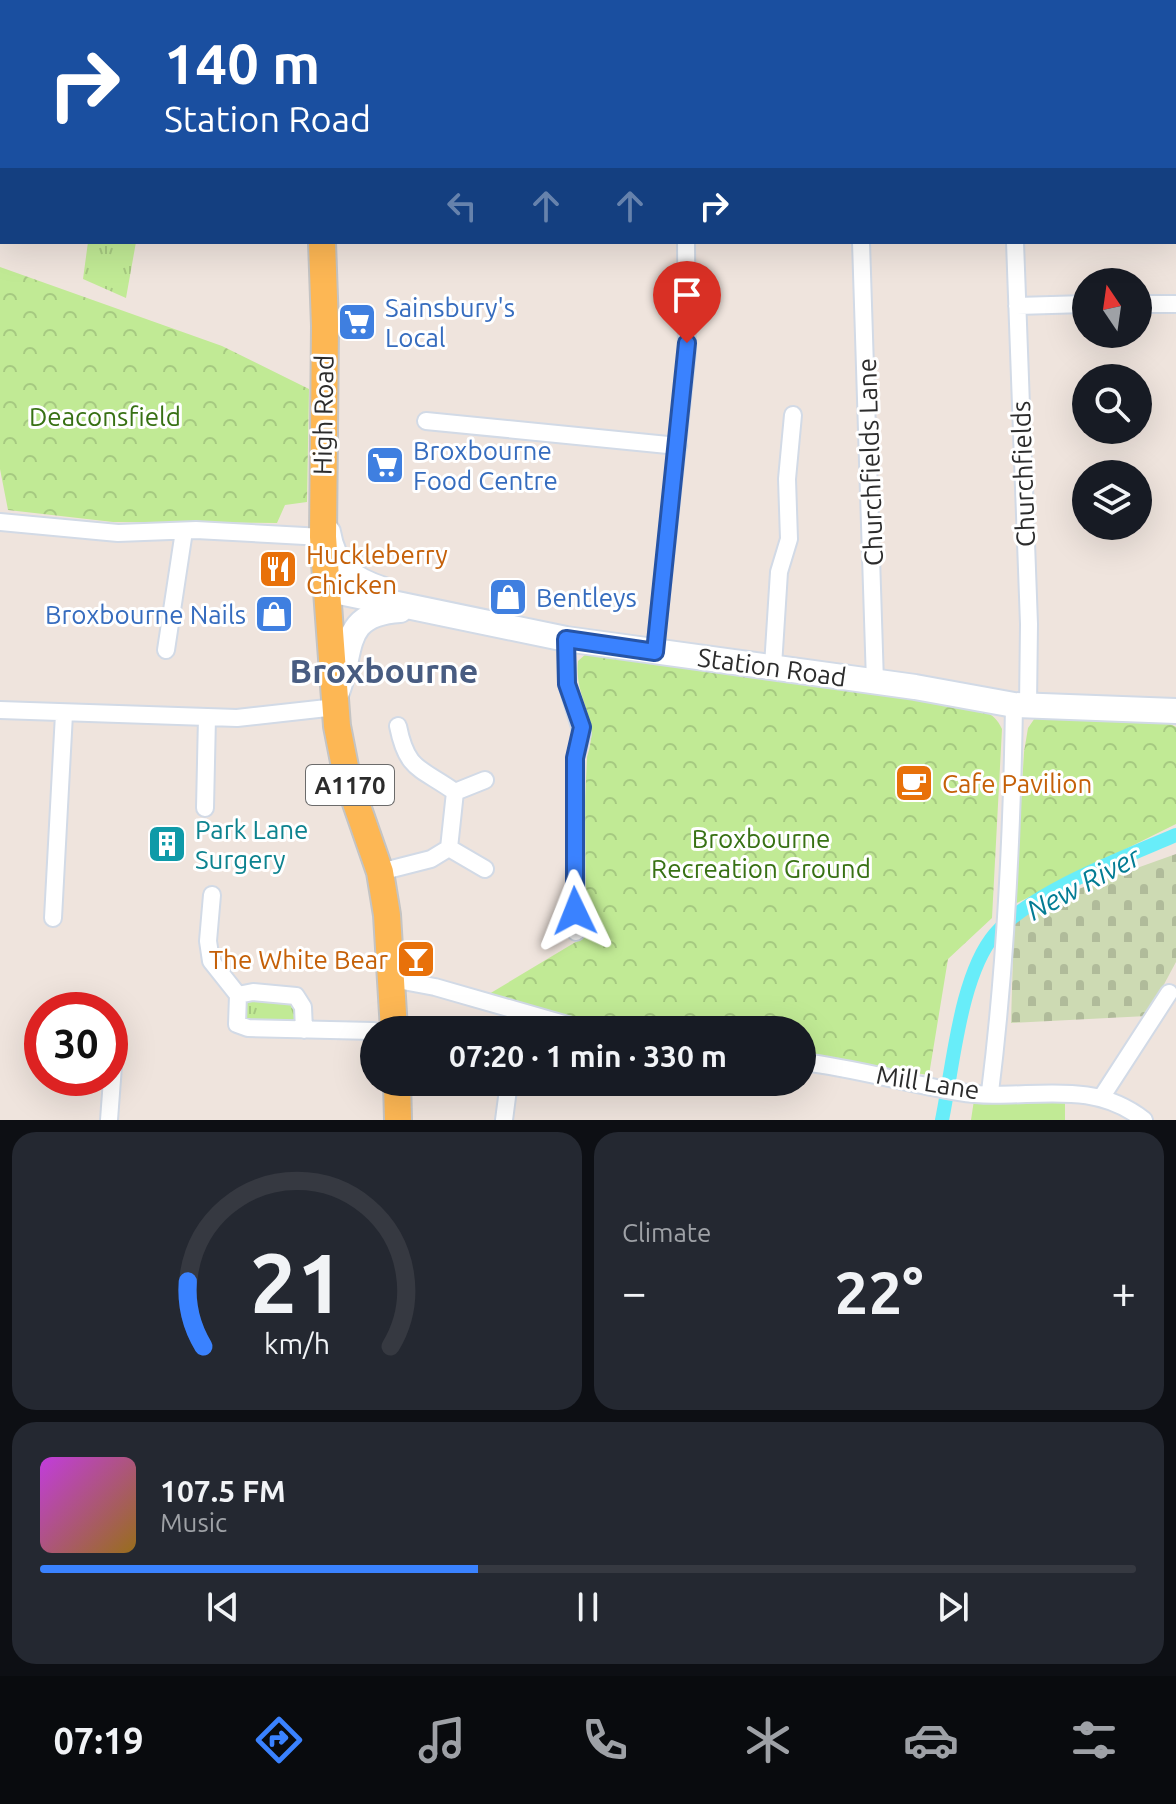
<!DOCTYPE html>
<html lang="en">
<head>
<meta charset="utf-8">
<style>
  :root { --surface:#171b24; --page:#242831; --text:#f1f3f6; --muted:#9ea1a6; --line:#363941; --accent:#3a82ff }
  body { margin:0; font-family:Ubuntu,sans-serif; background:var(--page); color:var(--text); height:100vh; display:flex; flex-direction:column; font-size:30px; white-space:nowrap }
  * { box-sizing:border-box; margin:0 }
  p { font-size:26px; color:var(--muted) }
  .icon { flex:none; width:44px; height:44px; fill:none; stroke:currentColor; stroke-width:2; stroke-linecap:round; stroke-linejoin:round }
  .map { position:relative; height:1120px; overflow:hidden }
  .side { display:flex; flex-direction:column; gap:12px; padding:12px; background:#0d0f14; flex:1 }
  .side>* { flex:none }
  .banner { position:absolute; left:0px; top:0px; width:1176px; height:244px; box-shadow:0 8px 32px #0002; background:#1a4fa0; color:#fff; overflow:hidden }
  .needle { width:52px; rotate:347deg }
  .controls { position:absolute; left:1072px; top:268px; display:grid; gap:16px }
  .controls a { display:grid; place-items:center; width:80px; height:80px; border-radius:50%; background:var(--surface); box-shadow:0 8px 32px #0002; font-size:40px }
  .speed { position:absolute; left:24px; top:992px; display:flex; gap:16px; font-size:40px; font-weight:700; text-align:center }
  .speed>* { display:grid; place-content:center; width:104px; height:104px; border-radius:50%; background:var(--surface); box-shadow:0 8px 32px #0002; line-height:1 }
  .speed .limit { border:12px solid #d22; background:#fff; color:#111 }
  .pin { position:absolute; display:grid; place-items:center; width:68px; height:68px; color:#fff; margin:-82px -34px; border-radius:50% 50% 50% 0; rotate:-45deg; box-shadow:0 0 8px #0007 }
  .pin .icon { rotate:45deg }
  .me { position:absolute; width:88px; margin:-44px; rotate:358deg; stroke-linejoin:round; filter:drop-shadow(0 0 6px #0008) }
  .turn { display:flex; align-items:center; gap:28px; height:168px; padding:0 32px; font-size:36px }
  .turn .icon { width:104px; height:104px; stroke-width:2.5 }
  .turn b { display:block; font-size:56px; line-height:68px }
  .lanes { display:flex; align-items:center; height:76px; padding:0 32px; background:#0003; justify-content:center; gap:40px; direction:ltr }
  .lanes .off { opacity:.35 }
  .big { font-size:60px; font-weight:600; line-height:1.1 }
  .side .card { flex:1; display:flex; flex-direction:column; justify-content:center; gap:12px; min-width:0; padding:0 28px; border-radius:24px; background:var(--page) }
  .side .dial { align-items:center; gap:0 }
  .dial svg { height:208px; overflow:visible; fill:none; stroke:var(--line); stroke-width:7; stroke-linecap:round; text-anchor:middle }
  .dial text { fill:var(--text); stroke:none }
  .song { display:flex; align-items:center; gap:24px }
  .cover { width:96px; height:96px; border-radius:12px; background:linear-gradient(135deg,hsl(290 70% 55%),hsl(40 70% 35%)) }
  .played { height:8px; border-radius:4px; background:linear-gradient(90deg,var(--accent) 40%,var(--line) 40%) }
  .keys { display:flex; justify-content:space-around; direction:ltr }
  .heat { display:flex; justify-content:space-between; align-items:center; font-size:44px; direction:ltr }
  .side .tiles { flex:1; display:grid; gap:12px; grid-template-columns:1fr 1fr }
  .card:last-child { grid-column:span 2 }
  .trip { position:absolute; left:360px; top:1016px; width:456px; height:80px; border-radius:40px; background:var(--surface); box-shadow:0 8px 32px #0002; font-weight:600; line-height:80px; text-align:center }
  .tabs { display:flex; height:128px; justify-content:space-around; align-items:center; background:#090b0e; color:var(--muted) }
  .tabs .icon { width:56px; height:56px }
  .tabs .active { color:var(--accent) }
  .tabs b { font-size:36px; color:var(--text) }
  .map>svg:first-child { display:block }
  .grass { fill:url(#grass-tufts) }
  .cemetery { fill:url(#cemetery-stones) }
  .park { fill:url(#park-crowns) }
  .garden { fill:#c1ea95 }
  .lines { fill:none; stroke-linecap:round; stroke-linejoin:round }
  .canal { stroke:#68edf9; stroke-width:14 }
  .minor-casing { stroke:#d2dae6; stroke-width:20 }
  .secondary-casing { stroke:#d2dae6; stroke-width:28 }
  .primary-casing { stroke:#c4c4c4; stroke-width:30 }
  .minor { stroke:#fff; stroke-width:16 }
  .secondary { stroke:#fff; stroke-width:24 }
  .primary { stroke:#fdb754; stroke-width:26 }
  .route-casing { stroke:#2654a6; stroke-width:20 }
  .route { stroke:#3a82ff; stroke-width:14 }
  .labels { text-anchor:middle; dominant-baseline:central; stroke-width:6; stroke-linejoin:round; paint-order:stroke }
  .shield { fill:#fff; stroke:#6b6b6b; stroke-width:2 }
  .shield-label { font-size:24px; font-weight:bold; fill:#2c2c2c }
  .shop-label { font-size:26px; fill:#366cbe; stroke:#fff; text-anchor:start }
  .street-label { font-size:26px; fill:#2c2c2c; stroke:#fff }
  .park-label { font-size:26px; fill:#387114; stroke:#fff }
  .food-label { font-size:26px; fill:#c56008; stroke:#fff; text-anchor:start }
  .culture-label { font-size:26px; fill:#0d838f; stroke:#fff; text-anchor:start }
  .water-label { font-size:28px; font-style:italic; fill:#037c94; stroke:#fff }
  .district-label { font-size:34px; font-weight:bold; fill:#485c81; stroke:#fff }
</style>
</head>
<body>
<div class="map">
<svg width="1176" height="1120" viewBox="0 0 1176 1120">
  <defs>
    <pattern id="grass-tufts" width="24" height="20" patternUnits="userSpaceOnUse" patternTransform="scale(2)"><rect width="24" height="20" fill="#c1ea95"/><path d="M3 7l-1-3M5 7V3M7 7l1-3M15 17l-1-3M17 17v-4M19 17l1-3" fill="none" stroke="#a6c981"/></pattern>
    <pattern id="cemetery-stones" width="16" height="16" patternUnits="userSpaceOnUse" patternTransform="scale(2)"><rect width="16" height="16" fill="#cddab3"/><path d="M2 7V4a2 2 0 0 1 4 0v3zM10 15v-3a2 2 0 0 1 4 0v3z" fill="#b0bb9a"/></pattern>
    <pattern id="park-crowns" width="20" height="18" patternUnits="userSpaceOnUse" patternTransform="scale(2)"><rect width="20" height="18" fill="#c1ea95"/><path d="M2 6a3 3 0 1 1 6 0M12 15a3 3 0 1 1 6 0" fill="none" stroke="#a6c981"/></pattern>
  </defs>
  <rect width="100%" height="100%" fill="#efe4dd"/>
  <path class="grass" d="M88,242H136L126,298L83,279Z
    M247,998L292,1000L298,1016L291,1023L246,1021L240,1005Z"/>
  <path class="cemetery" d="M1176,854V962L1147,1016L1011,1023L1014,922L1056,897Z"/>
  <path class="park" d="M0,267L222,346L309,389L307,502L285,505L277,523L113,522L8,510L0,469Z
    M587,653L649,658L961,706C979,710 994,710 1002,729L992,918L948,959L929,1075L802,1057V1030H610L489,994L579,940L587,757C601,717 574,701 578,661Z
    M1037,715L1161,719L1176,727V824L1015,904L1024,752L1028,728Z"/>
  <path class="garden" d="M1065,1097V1120H971L974,1100L1015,1103Z"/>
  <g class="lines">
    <path class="canal" d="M942,1120C953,1067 960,975 995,934C1031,892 1125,857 1176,835"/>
    <g class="minor-casing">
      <path id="minor" d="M1007,0V2
        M868,2L871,0
        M0,76L2,79
        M0,111L2,100
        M1174,141H1176
        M861,242L875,682
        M1015,242L1029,624L1028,706
        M1138,304H1176
        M1017,306L1086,304
        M426,421L678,446
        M0,522L118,533L196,530L323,537
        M566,639L567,684L582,734L575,758L576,932
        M166,650L184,531
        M655,652L687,352L686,242
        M773,666L779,572L789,539L787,479L793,415
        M0,710L237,718L336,707
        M398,726C407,771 420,767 455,792
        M455,792L485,780
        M205,808L207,717
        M449,848L485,869
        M380,872L431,859L449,848L455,792
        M212,895L208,941L211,961L238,995L237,1024L248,1028L374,1031
        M53,918L64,714
        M392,979L435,987L585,1030
        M238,995L253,992L296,996L303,1007L304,1030
        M518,1030L521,1013
        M802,1062C856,1068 907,1084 959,1092C1024,1103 1087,1075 1144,1120
        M990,1092C1006,964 1012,835 1014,705
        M1101,1098L1169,993
        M109,1120L113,1066
        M504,1120L509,1082"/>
    </g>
    <g class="secondary-casing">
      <path id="secondary" d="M328,532C334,567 351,579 384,590
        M325,589L566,639L915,687L1014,705L1176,711
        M335,697C355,653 337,614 400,610"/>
    </g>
    <g class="primary-casing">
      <path id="primary" d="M304,0V2
        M322,242L325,326L323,537L337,726L347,777L380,872L387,915L394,1030
        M397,1082L398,1120"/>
    </g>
    <use href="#minor" class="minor"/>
    <use href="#secondary" class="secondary"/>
    <use href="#primary" class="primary"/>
  </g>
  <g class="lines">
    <g class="route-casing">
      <path id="route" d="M575,911V758L582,727L567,684L566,639L655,652L687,343"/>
    </g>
    <use href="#route" class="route"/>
  </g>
  <defs>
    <g id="supermarket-square" transform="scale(2)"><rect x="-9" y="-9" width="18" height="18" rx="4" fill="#3f7fe0" stroke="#fff"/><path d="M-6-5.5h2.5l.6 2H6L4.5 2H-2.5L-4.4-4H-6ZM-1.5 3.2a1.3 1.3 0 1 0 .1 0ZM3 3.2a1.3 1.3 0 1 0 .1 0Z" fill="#fff"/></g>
    <g id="restaurant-square" transform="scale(2)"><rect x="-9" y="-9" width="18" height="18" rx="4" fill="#e8710a" stroke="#fff"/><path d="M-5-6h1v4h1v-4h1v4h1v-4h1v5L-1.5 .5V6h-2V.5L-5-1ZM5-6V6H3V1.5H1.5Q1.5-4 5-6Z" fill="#fff"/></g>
    <g id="shop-square" transform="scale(2)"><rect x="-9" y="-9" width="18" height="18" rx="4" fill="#3f7fe0" stroke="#fff"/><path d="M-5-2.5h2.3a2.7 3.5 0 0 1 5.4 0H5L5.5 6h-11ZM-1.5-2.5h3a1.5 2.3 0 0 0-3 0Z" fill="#fff"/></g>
    <g id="cafe-square" transform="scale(2)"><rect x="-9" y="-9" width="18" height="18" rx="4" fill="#e8710a" stroke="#fff"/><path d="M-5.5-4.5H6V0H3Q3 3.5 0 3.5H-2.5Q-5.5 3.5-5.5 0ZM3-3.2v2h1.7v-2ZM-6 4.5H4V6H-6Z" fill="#fff"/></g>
    <g id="building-square" transform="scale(2)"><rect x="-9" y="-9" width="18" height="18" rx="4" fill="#0f9aa8" stroke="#fff"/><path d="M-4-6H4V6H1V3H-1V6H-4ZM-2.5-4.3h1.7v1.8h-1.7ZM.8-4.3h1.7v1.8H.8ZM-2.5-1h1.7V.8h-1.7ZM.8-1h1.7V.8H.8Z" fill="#fff"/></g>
    <g id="bar-square" transform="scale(2)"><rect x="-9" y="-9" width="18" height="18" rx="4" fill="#e8710a" stroke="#fff"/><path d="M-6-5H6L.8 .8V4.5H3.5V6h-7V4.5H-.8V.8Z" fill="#fff"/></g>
  </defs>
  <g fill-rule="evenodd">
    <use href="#supermarket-square" x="357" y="322"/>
    <use href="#supermarket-square" x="385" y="465"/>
    <use href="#restaurant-square" x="278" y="569"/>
    <use href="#shop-square" x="508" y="597"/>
    <use href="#shop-square" x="274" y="614"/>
    <use href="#cafe-square" x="914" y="783"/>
    <use href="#building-square" x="167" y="844"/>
    <use href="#bar-square" x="416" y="959"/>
  </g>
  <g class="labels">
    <rect class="shield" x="306" y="765" width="88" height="40" rx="6"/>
    <g class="shield-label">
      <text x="350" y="785">A1170</text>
    </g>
    <g class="shop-label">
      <text x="385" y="307">Sainsbury's<tspan x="385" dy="30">Local</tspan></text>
      <text x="413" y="450">Broxbourne<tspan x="413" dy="30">Food Centre</tspan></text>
      <text x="536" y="597">Bentleys</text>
      <text x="246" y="614" text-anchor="end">Broxbourne Nails</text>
    </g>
    <g class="street-label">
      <text transform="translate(323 415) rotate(-89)">High Road</text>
      <text transform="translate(870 462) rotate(-92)">Churchfields Lane</text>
      <text transform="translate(1023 474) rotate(-92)">Churchfields</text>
      <text transform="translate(772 667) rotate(8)">Station Road</text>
      <text transform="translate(928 1082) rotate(9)">Mill Lane</text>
    </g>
    <g class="park-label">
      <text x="105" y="416">Deaconsfield</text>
      <text x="761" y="838">Broxbourne<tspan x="761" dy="30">Recreation Ground</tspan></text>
    </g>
    <g class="food-label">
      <text x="306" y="554">Huckleberry<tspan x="306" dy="30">Chicken</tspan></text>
      <text x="942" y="783">Cafe Pavilion</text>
      <text x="388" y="959" text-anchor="end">The White Bear</text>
    </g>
    <g class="culture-label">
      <text x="195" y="829">Park Lane<tspan x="195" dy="30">Surgery</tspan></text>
    </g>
    <g class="water-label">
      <text transform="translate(1083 883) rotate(-28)">New River</text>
    </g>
    <g class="district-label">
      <text x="384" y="670">Broxbourne</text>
    </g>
  </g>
</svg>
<div class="controls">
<a><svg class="needle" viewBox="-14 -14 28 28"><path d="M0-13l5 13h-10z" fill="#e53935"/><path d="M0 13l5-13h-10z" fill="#9ea1a6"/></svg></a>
<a><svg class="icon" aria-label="search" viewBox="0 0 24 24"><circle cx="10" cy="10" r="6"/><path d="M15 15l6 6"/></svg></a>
<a><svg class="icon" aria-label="layers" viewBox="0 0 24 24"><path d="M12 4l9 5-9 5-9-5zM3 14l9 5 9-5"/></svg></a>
</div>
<div class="speed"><div class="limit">30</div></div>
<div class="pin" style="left:687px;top:343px;background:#d93025"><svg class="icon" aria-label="arrive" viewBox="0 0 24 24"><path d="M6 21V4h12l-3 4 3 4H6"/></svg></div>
<svg class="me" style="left:575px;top:911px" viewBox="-20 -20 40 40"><path d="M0-17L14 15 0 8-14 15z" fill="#3a82ff" stroke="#fff" stroke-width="4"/></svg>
<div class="trip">07:20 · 1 min · 330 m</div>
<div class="banner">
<div class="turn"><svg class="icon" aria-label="right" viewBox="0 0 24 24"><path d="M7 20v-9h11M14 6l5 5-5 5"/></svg><div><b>140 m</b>Station Road</div></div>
<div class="lanes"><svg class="icon off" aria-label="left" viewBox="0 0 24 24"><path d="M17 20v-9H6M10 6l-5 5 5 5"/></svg><svg class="icon off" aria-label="ahead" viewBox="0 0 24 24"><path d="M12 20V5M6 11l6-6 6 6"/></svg><svg class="icon off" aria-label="ahead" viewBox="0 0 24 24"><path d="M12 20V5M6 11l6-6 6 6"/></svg><svg class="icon" aria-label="right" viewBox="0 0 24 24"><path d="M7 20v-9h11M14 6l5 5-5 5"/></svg></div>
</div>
</div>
<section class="side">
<div class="tiles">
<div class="card dial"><svg viewBox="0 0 100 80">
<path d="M14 69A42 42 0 1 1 86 69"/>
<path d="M14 69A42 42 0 0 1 8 44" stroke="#3a82ff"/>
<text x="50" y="56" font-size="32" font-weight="700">21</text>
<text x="50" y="72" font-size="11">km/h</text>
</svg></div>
<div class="card"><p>Climate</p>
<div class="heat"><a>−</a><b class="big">22°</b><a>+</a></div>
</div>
<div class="card">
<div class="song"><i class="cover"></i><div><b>107.5 FM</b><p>Music</p></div></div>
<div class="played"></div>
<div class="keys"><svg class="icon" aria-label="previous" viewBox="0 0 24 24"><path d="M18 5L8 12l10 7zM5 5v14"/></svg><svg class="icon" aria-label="pause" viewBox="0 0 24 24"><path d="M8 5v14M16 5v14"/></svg><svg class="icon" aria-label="next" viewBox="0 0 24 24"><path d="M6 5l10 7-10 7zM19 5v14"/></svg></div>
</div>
</div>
</section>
<nav class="tabs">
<b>07:19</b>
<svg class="icon active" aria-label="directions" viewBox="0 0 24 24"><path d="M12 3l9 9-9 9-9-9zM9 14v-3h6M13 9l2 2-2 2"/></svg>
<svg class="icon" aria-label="music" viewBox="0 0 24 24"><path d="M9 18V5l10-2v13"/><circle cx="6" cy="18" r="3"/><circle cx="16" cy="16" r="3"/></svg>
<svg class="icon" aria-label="phone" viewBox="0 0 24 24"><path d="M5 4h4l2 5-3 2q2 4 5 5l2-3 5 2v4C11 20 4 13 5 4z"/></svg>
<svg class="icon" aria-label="climate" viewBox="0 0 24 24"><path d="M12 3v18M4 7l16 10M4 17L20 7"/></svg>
<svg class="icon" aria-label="car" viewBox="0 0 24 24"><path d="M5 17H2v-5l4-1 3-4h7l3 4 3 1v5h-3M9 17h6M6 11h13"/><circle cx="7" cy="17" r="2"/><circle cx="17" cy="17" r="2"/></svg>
<svg class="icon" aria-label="filters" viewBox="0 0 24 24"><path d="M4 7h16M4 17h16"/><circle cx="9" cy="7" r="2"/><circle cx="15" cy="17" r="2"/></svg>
</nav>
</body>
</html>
